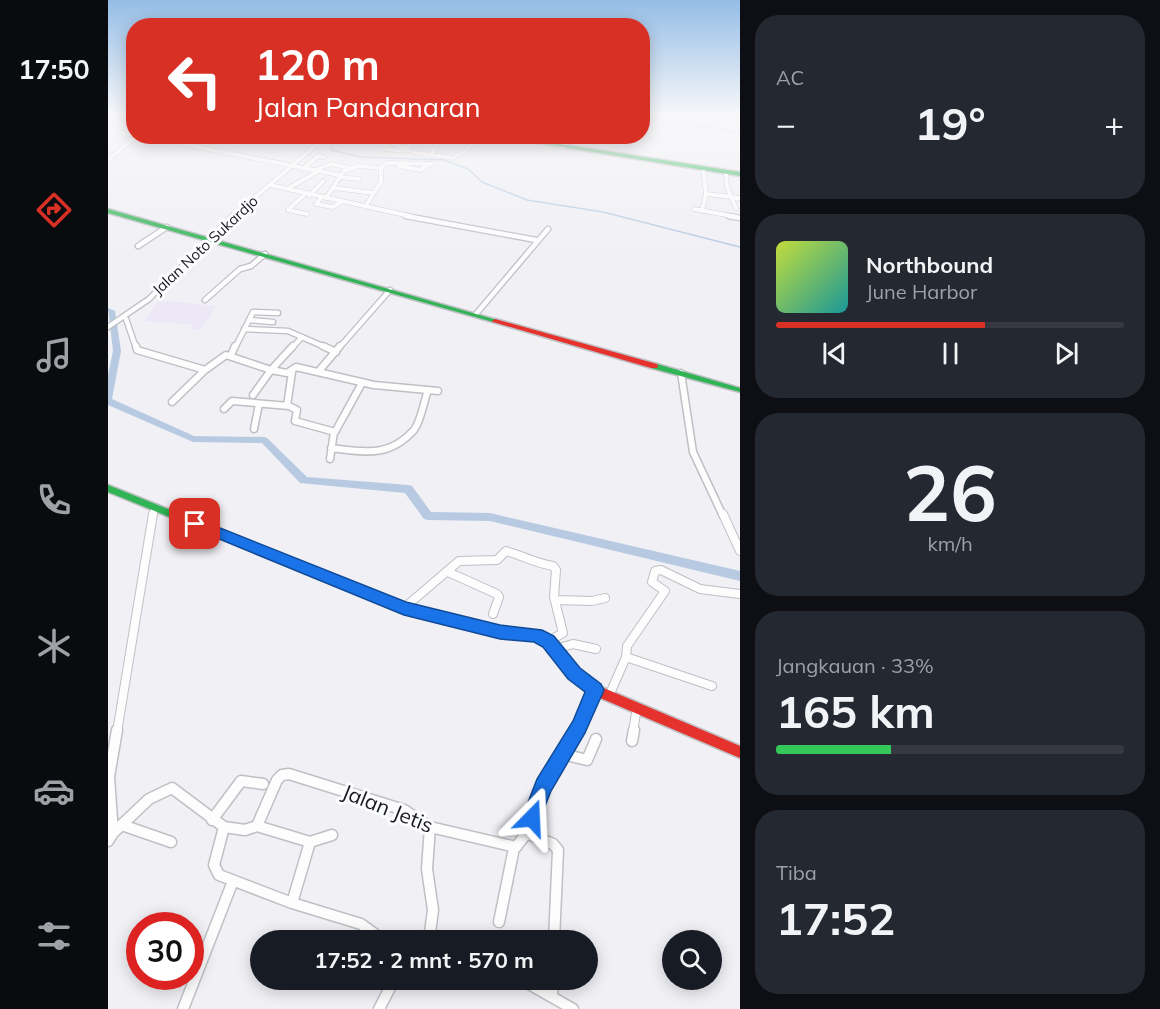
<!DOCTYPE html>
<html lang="id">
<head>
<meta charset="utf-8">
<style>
  :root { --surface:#171b24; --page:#242831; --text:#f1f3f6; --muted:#9ea1a6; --line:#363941; --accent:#d93025 }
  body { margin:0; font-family:Mulish,sans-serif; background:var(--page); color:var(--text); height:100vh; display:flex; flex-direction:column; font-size:22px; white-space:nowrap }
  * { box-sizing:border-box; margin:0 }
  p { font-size:20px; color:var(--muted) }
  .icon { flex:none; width:33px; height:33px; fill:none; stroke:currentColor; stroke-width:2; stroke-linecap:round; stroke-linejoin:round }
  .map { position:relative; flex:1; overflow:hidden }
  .details { display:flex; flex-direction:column; gap:15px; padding:15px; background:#0d0f14; width:420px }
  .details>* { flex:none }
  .hud { position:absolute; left:18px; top:18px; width:524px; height:126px; border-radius:24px; box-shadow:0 3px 15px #0003; background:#d93025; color:#fff; overflow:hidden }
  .fabs { position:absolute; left:554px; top:930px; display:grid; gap:12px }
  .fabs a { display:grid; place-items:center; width:60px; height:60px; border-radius:50%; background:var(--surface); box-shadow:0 3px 15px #0003; font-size:30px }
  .speed { position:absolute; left:18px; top:912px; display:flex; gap:12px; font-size:30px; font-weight:700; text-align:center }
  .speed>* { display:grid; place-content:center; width:78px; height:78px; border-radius:50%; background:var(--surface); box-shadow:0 3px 15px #0003; line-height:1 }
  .speed .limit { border:9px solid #d22; background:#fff; color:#111 }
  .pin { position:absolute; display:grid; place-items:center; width:51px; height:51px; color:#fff; margin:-26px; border-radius:12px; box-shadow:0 3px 9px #0006 }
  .me { position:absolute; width:66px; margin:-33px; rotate:21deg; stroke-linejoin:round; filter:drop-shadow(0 0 4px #0008) }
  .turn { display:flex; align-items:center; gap:21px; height:126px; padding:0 30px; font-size:27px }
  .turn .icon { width:78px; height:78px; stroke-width:2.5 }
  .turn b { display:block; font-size:42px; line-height:51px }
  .big { font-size:45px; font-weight:700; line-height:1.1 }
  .details .card { flex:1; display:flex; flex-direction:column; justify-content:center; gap:9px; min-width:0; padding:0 21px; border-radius:24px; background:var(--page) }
  .details .dial { align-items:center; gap:0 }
  .dial b { font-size:78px; line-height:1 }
  .song { display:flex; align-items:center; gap:18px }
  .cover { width:72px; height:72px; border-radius:9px; background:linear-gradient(135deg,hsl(70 70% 55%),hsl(180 70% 35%)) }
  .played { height:6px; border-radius:3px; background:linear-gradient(90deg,var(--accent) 60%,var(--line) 60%) }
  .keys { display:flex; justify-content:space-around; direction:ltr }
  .heat { display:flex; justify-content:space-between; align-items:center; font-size:33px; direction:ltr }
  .charge { height:9px; border-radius:4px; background:linear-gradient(90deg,#34c759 33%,var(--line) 0) }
  .trip { position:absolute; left:142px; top:930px; width:348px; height:60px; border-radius:30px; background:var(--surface); box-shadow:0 3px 15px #0003; font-weight:700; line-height:60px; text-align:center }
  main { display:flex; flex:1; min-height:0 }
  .tabs { display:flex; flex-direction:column; width:108px; justify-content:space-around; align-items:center; background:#090b0e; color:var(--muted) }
  .tabs .icon { width:42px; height:42px }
  .tabs .on { color:var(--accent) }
  .tabs b { font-size:27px; color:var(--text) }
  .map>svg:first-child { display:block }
  .education { fill:#ece8f6 }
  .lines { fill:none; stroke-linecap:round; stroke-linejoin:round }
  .stream { stroke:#b7cae2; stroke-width:1.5 }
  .river { fill:#b7cae2; fill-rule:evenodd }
  .street-far4-casing { stroke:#bfc0c4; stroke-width:5 }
  .street-far3-casing { stroke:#bfc0c4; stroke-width:7 }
  .street-far2-casing { stroke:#bfc0c4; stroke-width:9 }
  .street-far1-casing { stroke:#bfc0c4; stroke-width:10 }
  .street-casing { stroke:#bfc0c4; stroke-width:13 }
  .fast-casing { stroke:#bfc0c4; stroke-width:3 }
  .jam-casing { stroke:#bfc0c4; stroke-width:3 }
  .street-far4 { stroke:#fdfdfe; stroke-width:4 }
  .street-far3 { stroke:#fdfdfe; stroke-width:4.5 }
  .street-far2 { stroke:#fdfdfe; stroke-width:6 }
  .street-far1 { stroke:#fdfdfe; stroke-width:8 }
  .street { stroke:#fdfdfe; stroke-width:10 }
  .fast { fill:#30b455; fill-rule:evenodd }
  .jam { fill:#e5322d; fill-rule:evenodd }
  .route { fill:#1a73e8; stroke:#114b97; stroke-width:1.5 }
  .labels { text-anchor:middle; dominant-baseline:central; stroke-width:6; stroke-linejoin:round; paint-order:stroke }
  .far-street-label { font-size:15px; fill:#1a1a1e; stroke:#fcfdfe }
  .near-street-label { font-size:21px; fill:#1a1a1e; stroke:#fcfdfe }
</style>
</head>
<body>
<main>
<nav class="tabs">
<b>17:50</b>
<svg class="icon on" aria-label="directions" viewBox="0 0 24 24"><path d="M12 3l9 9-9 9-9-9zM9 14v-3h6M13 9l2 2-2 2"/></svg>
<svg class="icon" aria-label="music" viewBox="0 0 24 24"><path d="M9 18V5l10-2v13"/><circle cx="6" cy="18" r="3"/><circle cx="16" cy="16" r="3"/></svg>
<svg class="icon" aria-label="phone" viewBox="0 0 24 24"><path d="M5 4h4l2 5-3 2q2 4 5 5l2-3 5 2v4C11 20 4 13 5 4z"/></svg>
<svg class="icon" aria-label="climate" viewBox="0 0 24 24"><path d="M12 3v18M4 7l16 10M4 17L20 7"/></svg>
<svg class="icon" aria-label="car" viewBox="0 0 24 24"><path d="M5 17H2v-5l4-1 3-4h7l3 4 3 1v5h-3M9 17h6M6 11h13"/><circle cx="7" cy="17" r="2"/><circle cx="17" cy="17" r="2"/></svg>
<svg class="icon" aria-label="filters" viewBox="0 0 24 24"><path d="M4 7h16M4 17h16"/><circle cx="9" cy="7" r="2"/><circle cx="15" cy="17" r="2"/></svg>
</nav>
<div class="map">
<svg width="632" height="1009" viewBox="0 0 632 1009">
  <rect width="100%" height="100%" fill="#f0f0f5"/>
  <path class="education" d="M51,300L108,306L93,330L81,329L85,325L36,321Z"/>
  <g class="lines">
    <path class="stream" d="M534,120L603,127L632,133
      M190,136L210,140
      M215,141L225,144L223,150L252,157L336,160L360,169L374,182L419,200L495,212L632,247"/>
    <path class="river" d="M0,308L7,311L13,351L4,399L86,436L156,437L159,438L199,477L300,485L304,486L323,512L382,513L632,571V581L382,521L320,520L316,519L297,493L192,483L154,443L85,442L0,405V375L5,351Z"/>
    <g class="street-far4-casing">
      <path id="street-far4" d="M5,115L18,118
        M0,127L20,117L26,118
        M0,130L26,135
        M34,136L231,175
        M259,136L258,139L276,140L308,153L345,158L361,148L369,136
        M328,136L365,143
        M455,147L462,136
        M276,149L297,151L309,136
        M323,155L332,137
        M0,160L29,136
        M291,166L312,170L322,164
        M273,168L278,163L324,164
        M595,168L598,194L632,198
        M195,169L210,156L216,157
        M205,171L223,164L242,168
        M618,172L619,187L628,208
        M231,177L251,179
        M162,185L306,217
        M226,188L266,193
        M179,189L209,172
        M196,195L180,210L199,214
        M201,196L215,181
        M213,198L208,204L225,207L233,202
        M218,198L236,171L251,166L273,168
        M257,207L273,182V168
        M586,209L629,217
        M594,211L598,194
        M124,217L219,136"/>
    </g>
    <g class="street-far3-casing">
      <path id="street-far3" d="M298,216L428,240
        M621,216L632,218
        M30,246L59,227
        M97,300L132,269L143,266L157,254
        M368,314L440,229
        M18,319L28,348
        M141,320L165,322
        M0,327L41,299L125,216
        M136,329L180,331L219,348
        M127,348L145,312L170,313
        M184,348L194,337
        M231,348L282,290"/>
    </g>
    <g class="street-far2-casing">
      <path id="street-far2" d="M28,346L29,350L97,370
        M215,346L228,352
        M123,355L127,346
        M163,370L179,373L188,367L266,385L330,391
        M163,370L185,346
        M210,372L232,346
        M573,373L585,452L615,516
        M64,402L97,370L118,355L163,370L145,395
        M179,406L184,372
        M116,409L124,401L181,406L189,410L187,421L227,432L254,383
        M146,429L151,404
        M223,448C256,452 281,458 306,430C313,421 316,401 320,390
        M222,459L226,432
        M45,516L46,507"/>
    </g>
    <g class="street-far1-casing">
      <path id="street-far1" d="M615,514L632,551
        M340,572L389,594L391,597L385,614
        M447,600L484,601L497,598
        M296,608L351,561L389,560L398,551C415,556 428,563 445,566L448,570L446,597L455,633L441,641
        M447,649L465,644L488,649
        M518,657L604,686
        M501,696L518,657L519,646L557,591L544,582L547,571L553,570L592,589L632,594
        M9,732L45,514
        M467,732L487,690
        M525,732L529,707"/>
    </g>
    <g class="street-casing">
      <path id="street" d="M524,741L526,730
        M455,754L479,760L488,739
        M104,820L133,781L155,784
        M14,825L63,842
        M149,826L202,842L224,835
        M116,827L137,830L149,826L169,780L174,775L181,774L296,810L322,827L408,847L418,834L433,792L468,730
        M5,833L41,799L64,788L116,827L106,865L111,875L184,903L253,924L275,940
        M418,833L445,844L450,850L446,940
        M0,841L5,833L1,777L9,730
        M184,903L202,842
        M391,922L406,848
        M321,940L325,910L319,869L322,827
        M414,980L465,1009
        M444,995L445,980
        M75,1009L125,881
        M271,1009L286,980"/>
    </g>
    <g class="fast-casing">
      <path id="fast" d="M387,136H401L632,172V176Z
        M0,209L389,320L390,321L389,322H385L0,213Z
        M543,364H549L632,388V392L543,368Z
        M0,485L297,604L392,627L412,631L413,634L412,637L408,639L392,637L292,611L0,492Z"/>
    </g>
    <g class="jam-casing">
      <path id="jam" d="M387,319L549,364L550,366L549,368H543L385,322L384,321Z
        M408,629L438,633L470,669L491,686L632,746V758L483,694L462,677L431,640L404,637L403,634L404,631Z"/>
    </g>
    <use href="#street-far4" class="street-far4"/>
    <use href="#street-far3" class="street-far3"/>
    <use href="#street-far2" class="street-far2"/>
    <use href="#street-far1" class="street-far1"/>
    <use href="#street" class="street"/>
    <use href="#fast" class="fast"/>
    <use href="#jam" class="jam"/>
  </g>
  <linearGradient id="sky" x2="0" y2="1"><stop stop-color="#94bde6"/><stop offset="0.45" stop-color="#f8f8fa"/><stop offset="1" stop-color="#f8f8fa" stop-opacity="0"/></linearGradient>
  <rect width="632" height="256" fill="url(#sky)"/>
  <path class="route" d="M87,518L298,602L392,625L434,630L446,636L472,668L493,684L496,690L477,733L443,791L430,824L424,827L417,824L414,818L429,779L465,721L477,692L460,679L435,647L426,642L392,639L296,615L82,527L80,524Z"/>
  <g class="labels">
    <g class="far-street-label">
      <text transform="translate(97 245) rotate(-43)">Jalan Noto Sukardjo</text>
    </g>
    <g class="near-street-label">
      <text transform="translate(280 808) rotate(22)">Jalan Jetis</text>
    </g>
  </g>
</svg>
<div class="fabs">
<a><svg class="icon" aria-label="search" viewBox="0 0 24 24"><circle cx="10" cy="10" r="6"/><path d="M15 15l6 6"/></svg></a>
</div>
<div class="speed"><div class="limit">30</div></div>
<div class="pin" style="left:87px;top:524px;background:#d93025"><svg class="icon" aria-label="arrive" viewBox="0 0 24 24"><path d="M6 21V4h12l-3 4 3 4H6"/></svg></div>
<svg class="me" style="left:424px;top:818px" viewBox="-20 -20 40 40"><path d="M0-17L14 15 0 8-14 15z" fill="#1a73e8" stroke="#fff" stroke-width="4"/></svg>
<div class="trip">17:52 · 2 mnt · 570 m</div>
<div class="hud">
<div class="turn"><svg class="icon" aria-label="left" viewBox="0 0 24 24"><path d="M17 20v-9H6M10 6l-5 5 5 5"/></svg><div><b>120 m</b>Jalan Pandanaran</div></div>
</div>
</div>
<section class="details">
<div class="card"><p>AC</p>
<div class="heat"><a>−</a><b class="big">19°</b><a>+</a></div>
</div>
<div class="card">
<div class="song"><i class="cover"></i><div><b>Northbound</b><p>June Harbor</p></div></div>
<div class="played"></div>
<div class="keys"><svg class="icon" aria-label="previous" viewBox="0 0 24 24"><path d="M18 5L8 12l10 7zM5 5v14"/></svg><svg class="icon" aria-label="pause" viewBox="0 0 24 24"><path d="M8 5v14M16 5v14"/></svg><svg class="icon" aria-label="next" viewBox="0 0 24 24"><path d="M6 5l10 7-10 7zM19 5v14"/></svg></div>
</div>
<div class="card dial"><b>26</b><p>km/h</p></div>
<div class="card"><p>Jangkauan · 33%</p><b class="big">165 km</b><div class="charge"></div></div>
<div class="card"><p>Tiba</p><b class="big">17:52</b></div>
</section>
</main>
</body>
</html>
